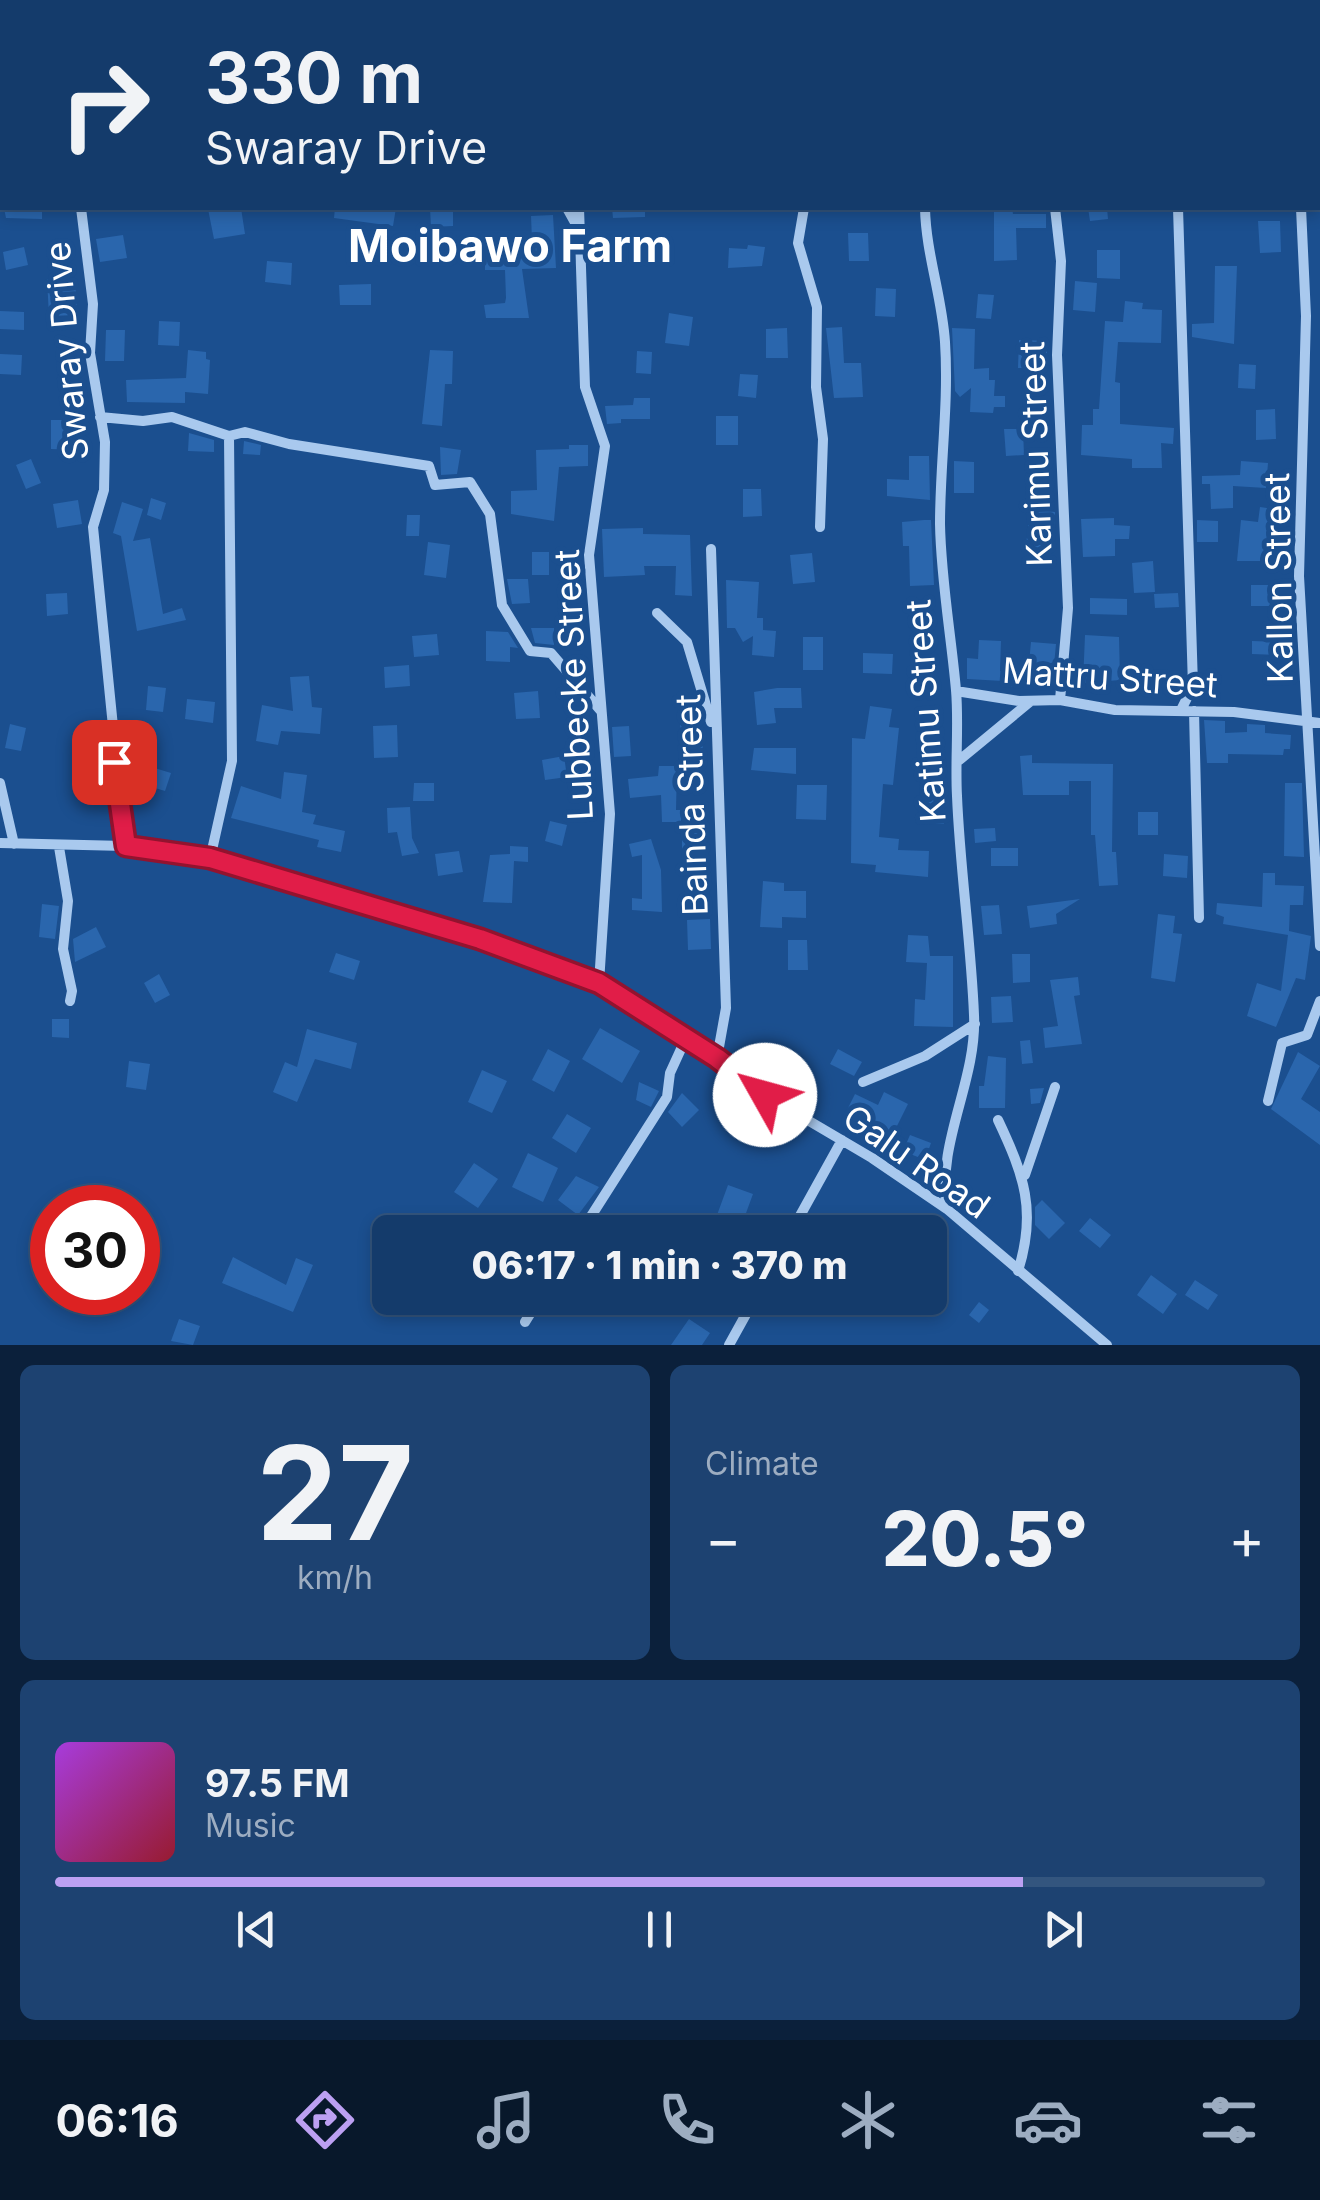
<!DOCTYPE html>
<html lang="en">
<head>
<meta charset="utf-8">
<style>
  :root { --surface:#143b6b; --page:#1d4271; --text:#f1f3f6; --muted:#9dadc1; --line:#33557e; --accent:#bca0f2 }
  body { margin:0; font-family:Inter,sans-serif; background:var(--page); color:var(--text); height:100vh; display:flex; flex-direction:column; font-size:38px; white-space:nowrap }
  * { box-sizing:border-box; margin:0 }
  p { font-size:32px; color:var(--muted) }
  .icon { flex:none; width:55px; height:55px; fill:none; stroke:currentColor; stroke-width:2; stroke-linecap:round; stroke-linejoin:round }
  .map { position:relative; height:1345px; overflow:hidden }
  .sheet { display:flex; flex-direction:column; gap:20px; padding:20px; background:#0b203b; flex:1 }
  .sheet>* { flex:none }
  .banner { position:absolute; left:0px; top:0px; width:1320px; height:210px; box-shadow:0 5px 15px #0003,0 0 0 2px var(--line); background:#143b6b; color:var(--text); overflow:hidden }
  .speed { position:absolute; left:30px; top:1185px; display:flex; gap:20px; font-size:50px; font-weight:700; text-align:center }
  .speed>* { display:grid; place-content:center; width:130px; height:130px; border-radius:50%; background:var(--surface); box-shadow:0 5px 15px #0003,0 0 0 2px var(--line); line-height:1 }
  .speed .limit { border:15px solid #d22; background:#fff; color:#111 }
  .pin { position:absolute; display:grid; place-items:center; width:85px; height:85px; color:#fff; margin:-42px; border-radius:20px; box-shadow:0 5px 15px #0006 }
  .me { position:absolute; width:110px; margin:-55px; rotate:308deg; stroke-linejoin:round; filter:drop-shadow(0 0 8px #0008) }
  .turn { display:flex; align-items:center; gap:35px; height:210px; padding:0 40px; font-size:45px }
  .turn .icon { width:130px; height:130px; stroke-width:2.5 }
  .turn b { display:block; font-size:70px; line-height:85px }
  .big { font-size:75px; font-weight:800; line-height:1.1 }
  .sheet .tile { flex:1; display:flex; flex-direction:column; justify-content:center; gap:15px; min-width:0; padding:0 35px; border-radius:15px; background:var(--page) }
  .sheet .dial { align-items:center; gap:0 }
  .dial b { font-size:130px; line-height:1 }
  .song { display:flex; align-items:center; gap:30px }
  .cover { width:120px; height:120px; border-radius:15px; background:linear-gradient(135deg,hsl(280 70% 55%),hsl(350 70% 35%)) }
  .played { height:10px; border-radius:5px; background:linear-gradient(90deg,var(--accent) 80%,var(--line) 80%) }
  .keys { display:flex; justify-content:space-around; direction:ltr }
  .heat { display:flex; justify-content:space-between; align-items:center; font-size:55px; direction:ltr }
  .sheet .tiles { flex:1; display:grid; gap:20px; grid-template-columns:1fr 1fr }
  .tile:last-child { grid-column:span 2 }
  .trip { position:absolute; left:372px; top:1215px; width:575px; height:100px; border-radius:15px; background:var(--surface); box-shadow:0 5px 15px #0003,0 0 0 2px var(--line); font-weight:800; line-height:100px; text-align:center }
  .menu { display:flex; height:160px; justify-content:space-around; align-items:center; background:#08182b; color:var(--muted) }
  .menu .icon { width:70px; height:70px }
  .menu .active { color:var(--accent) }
  .menu b { font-size:45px; color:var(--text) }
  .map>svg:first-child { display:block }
  .building { fill:#2a66ad }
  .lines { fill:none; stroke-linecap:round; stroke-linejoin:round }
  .minor { stroke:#a9c9ee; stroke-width:10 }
  .route-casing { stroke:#92132f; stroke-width:25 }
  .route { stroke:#e11d48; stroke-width:18 }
  .labels { text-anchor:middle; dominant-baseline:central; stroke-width:10; stroke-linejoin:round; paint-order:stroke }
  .street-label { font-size:35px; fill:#fff; stroke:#1b4f8f }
  .district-label { font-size:45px; font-weight:bold; fill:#fff; stroke:#1b4f8f }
</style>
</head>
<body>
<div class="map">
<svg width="1320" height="1345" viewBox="0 0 1320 1345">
  <rect width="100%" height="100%" fill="#1b4f8f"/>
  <path class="building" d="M4,208H42V219L6,218Z
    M241,208L245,234L214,239L208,209Z
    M335,208H396L393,226L334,218Z
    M430,208H453V226L431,227Z
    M612,208H645V217L613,218Z
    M994,208H1012L1013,214H1046V228H1016L1017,260L994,261Z
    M1088,208H1107L1108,219L1090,221Z
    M553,215L556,268L522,269L529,318H486L484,305L505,303L506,298L505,270H485V238L532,240L531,216Z
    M1258,221H1280L1281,252L1260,253Z
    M848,233H868L869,261H849Z
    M123,235L127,258L100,262L96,239Z
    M748,245L765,247L762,266L728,268L729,248L747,249Z
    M24,247L28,265L6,270L3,252Z
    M1097,250H1120V279L1097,278Z
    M267,261L292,263L291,285L265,282Z
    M1215,266H1237L1234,344L1192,337V324L1214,323Z
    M75,278L77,315L49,316L47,279Z
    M1075,281L1097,283L1095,312L1073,310Z
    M371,284V305H340L339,285Z
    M876,288L896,289L895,317L875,316Z
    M978,294L994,295L991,319L976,318Z
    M1125,301L1143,303L1142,309L1162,310L1161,343L1118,342L1115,382L1120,383V424L1174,428L1173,444L1161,443L1162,468H1132V459L1081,455L1082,425H1093V409H1099L1105,321L1123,322Z
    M0,311L24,312V330L0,329Z
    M669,313L693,317L689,346L665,343Z
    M159,321L180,322L179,346L158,345Z
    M842,327L844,363H861L863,397L834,398L826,328Z
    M787,328L788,358H766V329Z
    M952,328L975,329L974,369L989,368V380H995L994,396H1005V407H994L993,413L970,412L971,388L960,397L955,391Z
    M106,330H125L124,361H105Z
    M1019,340L1047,341V368H1018Z
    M188,350L206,352V359L210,360L208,394L185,392V403L127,402L126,380L186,378Z
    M430,350L453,351L452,384H445L442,426L422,424Z
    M637,351L652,352L651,374L636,373Z
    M0,354L22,355L21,375L0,374Z
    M1239,364L1256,365L1255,389L1238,388Z
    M740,374L758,375L756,398L738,396Z
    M634,398H650V419H621V423L607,424L605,406L633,405Z
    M1275,409L1276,439L1256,440V410Z
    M716,416H738V445H716Z
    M51,420H76V450L51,449Z
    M1004,429H1023L1024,455L1006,456Z
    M189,433L214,440V452L188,451Z
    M244,441L261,445L260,455L243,454Z
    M569,445H588V466L559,467L554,521L511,514V491L537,490L536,450L569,449Z
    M440,447L461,450L457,474L441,475Z
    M909,456H929L930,500L887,496V479L909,480Z
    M31,459L41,483L26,489L16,465Z
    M954,461L974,462V493H954Z
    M1241,461L1268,463L1266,488L1233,486V508L1211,509L1210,484H1202V476L1240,475Z
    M743,489H761L762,516L743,517Z
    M151,498L166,503L161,520L147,515Z
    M78,500L82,524L57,528L53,504Z
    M122,502L143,509L133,541L150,538L163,614L182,608L186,620L137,631L121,536L113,533Z
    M1260,507L1280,510L1277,537L1284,538L1282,561H1237L1241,520L1258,522Z
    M1030,509L1055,512L1053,549L1026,546Z
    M407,515H420L419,536H406Z
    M1114,518V525L1130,526L1129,539H1115V556L1083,557L1081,519Z
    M924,520H931L934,585L910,586L909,546H903L902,522Z
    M1197,520L1218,521V542H1197Z
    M643,528V534L690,535L692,596L675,595L676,566H644L645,575L604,577L602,529Z
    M428,542L450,545L446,578L424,575Z
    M532,552H549V575H532Z
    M812,553L815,582L793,584L790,555Z
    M1153,561L1155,592L1134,593L1132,563Z
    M507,579H528L530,603L512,604Z
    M726,580L759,582L757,618H763V630L776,631L774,657L752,655L753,636L743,642L735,628H727Z
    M1251,585H1270V606H1251Z
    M67,593L68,614L47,616L46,594Z
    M1178,593L1179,607L1155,608L1154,594Z
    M1090,598L1127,599V615L1090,614Z
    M1279,616H1292L1294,647H1279Z
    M531,628H554V645L535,643Z
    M486,631L508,632L518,648L510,647V662L486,661Z
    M437,634L439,655L414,657L412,636Z
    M1085,635L1119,637L1120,680L1083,683Z
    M803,637H823V670H803Z
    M979,640L1001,641L1000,671L1016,670L1017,686L1003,687V681L967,679V658L978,659Z
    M1252,641L1277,642L1276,655L1252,654Z
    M1031,642L1056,644L1054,665L1029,663Z
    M863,653L893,654L892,674L863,673Z
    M409,665L410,686L385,688L384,667Z
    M309,676L312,707L322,708L320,734L281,731L278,745L256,741L262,705L293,711L290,677Z
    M148,686L166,688L163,712L146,710Z
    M777,688H801L802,708H774L776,723L757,725L754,692Z
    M538,691L540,718L516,719L514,693Z
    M187,699L215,702L213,723L185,719Z
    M870,706L892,709L889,727L899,728L893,785L883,784L879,837L899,839L898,850L929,851L928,877L875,872L876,865L851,863L852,738L865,739Z
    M1204,720L1225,721V733L1247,732V724L1265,725V733L1291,735L1290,749H1284L1283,755L1228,754V763H1207Z
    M680,723H701L703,753L682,754Z
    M10,724L26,728L21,751L5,748Z
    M397,725L398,757L374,758L373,726Z
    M629,726L631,756L614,757L612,727Z
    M100,741L104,761L83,765L79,745Z
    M754,748H796V774L751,770Z
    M1032,755V763L1113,764L1112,852H1116L1118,885L1099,886L1095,835H1091V781H1069V795H1023L1020,756Z
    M564,756L567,777L545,780L542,760Z
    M922,760L940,762L938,799H943L944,824H927V786L921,785Z
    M148,766L171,773L165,791L142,784Z
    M659,766H677L676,810H681V822H662L661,795L630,798L628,779L658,776Z
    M284,772L307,775L302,812L316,815L313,824L345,831L341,852L317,847L319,840L231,818L241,786L281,799Z
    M414,783H434V801H413Z
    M1285,783H1302L1304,857L1284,856Z
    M797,785H827L826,820L796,819Z
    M410,807L412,838L419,853L402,856L397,832L388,833L387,808Z
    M1138,812H1158V835H1138Z
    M682,816H707V850H682Z
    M550,821L567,825L562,846L545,841Z
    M995,828L996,841L975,843L974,829Z
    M651,839L661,870L662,912L632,910V898L642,899V855L632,857L629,844Z
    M510,846L528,847V862L514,861L512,903L483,902L490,855L510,854Z
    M991,848H1018V866H991Z
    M459,851L463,872L438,876L435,854Z
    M1164,854L1188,856L1187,878L1163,876Z
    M1263,873H1275V885L1304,886L1303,905H1290L1289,931L1311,936L1305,980L1296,978L1276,1027L1247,1016L1257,983L1281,991L1288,935L1223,924L1224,917L1216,914L1217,903L1262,907Z
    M763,881L784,883V891H806V918L782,917V928L760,927Z
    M1080,899L1056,914L1057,924L1030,928L1027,906Z
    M42,904L59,906L55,939L39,937Z
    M999,905L1002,934L984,935L981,906Z
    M1158,914L1175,916L1173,933L1182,934L1175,982L1151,978Z
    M710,919L711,949L688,950L687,920Z
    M96,927L106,947L75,962L73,939Z
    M908,935L928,936L930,956H953V1027L914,1026L915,999L925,1000L927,963L906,962Z
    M788,940H807L808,970H788Z
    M336,953L360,961L354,980L329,972Z
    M1012,954H1030V982L1013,983Z
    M159,974L170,995L155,1003L144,983Z
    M1078,977L1080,995L1074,996L1082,1044L1045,1048L1043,1028L1058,1026L1050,980Z
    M1011,996L1013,1022L992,1023L991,997Z
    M52,1019H69V1038L52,1037Z
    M600,1028L640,1051L622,1083L582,1059Z
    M307,1029L357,1043L351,1069L315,1059L297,1102L273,1092L285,1062L297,1067Z
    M1030,1040L1033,1063L1022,1064L1020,1041Z
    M548,1049L570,1061L554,1092L532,1080Z
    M838,1049L862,1062L854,1076L830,1064Z
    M1298,1052L1320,1066L1301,1099L1320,1112V1145L1271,1109Z
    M988,1056L1006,1058L1005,1108H979V1086H984Z
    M129,1061L150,1064L146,1090L126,1087Z
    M482,1070L507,1081L492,1113L468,1102Z
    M790,1075L813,1088L803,1106L780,1094Z
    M639,1082L659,1091L651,1107L636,1100Z
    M1044,1088L1040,1103L1031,1104L1030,1089Z
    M884,1092L908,1104L892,1136L847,1110L855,1094L878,1105Z
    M682,1093L699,1110L682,1127L668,1112Z
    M567,1114L591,1128L576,1153L552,1138Z
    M910,1135L931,1143L925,1160L903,1151Z
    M528,1153L558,1168L543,1202L512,1187Z
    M474,1163L498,1179L478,1208L454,1192Z
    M576,1176L599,1187L578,1215L558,1200Z
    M728,1185L753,1194L742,1224L717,1215Z
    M1042,1200L1065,1223L1049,1239L1035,1225V1207Z
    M1090,1218L1111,1235L1100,1248L1079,1231Z
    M233,1257L286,1285L296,1258L313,1265L293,1312L222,1283Z
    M1151,1275L1177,1294L1163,1314L1137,1295Z
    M1195,1280L1218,1295L1208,1310L1185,1295Z
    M979,1302L989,1310L979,1323L969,1315Z
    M179,1319L200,1326L193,1345L171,1341Z
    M689,1319L710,1333L702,1345H671Z"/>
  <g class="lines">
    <path class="minor" d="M1288,0V2
      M798,2V0
      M933,2V0
      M1048,2V0
      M81,208L93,304L90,353L105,442L104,490L93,527L125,846
      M567,208L577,226
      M579,208L585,387L605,446L589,555L610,814L599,983
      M804,208L798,243L817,307L816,387L823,439L820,527
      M925,208C926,254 942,296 945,342C949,403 940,463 940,524C941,580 951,634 956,690C959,725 955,761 957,796C960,869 971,942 974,1015C977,1082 936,1142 947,1209
      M1055,208L1061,261L1057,355L1068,608L1060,700
      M1178,208L1193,686L1181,710
      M1301,208L1306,316L1299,576L1320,946
      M100,417L143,421L172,417L229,436L245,432L289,444L429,466L435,485L470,482L490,514L502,605L530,651L551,653L601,711
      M711,549L726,1008L717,1058
      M657,613L687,642L711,722
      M956,691L1019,701L1060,700L1115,710L1234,712L1320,723
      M1194,711L1199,918
      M957,762L1031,701
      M0,783L14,844
      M0,843L125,846L210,859L480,939L599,983L717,1058L765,1095L872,1158L947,1209L1107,1345
      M59,847L68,901L63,949L72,991L70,1001
      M210,859L232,761L229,436
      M863,1082L925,1056L975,1024
      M1268,1101L1282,1043L1307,1035L1320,1001
      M998,1120C1024,1175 1037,1211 1018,1271
      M1025,1175L1055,1087
      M581,1232L667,1097L670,1073L686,1038
      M791,1232L842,1140
      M525,1322L540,1298
      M729,1345L755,1298"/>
  </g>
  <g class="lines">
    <g class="route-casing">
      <path id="route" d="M114,762L126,846L210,858L480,939L599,983L717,1058L765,1095"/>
    </g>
    <use href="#route" class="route"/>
  </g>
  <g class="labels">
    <g class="street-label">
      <text transform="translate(66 351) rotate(-95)">Swaray Drive</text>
      <text transform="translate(1035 454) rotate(-92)">Karimu Street</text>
      <text transform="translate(1278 578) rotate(-91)">Kallon Street</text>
      <text transform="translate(1110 677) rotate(4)">Mattru Street</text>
      <text transform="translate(573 685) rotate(-93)">Lubbecke Street</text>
      <text transform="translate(925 711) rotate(-94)">Katimu Street</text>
      <text transform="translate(691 805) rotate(-92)">Bainda Street</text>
      <text transform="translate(917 1161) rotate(35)">Galu Road</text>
    </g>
    <g class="district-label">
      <text x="510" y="245">Moibawo Farm</text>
    </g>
  </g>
</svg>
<div class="speed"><div class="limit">30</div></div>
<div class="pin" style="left:114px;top:762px;background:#d93025"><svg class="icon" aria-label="arrive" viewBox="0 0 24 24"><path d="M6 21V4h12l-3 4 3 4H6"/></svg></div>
<svg class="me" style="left:765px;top:1095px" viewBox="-20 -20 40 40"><circle r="19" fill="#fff"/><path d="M0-13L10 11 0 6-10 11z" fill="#e11d48"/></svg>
<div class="trip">06:17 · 1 min · 370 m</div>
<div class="banner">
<div class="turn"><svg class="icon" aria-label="right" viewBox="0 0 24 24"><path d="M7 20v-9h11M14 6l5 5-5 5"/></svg><div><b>330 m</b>Swaray Drive</div></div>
</div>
</div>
<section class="sheet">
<div class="tiles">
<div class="tile dial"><b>27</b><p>km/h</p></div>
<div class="tile"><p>Climate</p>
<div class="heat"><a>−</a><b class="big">20.5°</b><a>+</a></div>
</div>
<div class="tile">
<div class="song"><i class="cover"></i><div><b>97.5 FM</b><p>Music</p></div></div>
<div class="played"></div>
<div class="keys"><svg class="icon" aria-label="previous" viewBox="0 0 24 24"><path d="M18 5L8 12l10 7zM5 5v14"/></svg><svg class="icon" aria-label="pause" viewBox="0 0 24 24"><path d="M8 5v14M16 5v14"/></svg><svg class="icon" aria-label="next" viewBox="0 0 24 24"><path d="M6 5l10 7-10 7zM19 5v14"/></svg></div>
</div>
</div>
</section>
<nav class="menu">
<b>06:16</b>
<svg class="icon active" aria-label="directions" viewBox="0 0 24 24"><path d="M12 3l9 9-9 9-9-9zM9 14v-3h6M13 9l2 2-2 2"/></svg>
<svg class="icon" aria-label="music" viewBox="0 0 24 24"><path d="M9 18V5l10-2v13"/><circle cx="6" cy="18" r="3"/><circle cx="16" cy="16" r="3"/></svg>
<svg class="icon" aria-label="phone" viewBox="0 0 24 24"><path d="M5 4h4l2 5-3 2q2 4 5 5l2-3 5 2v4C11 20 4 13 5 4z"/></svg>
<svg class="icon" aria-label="climate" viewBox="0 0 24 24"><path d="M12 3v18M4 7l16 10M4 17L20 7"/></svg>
<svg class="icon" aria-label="car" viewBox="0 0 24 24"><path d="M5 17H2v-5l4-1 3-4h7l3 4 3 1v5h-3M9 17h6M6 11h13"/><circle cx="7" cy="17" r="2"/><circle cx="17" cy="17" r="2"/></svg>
<svg class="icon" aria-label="filters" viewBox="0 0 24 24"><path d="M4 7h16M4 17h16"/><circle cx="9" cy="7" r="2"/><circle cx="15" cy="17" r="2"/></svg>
</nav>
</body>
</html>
